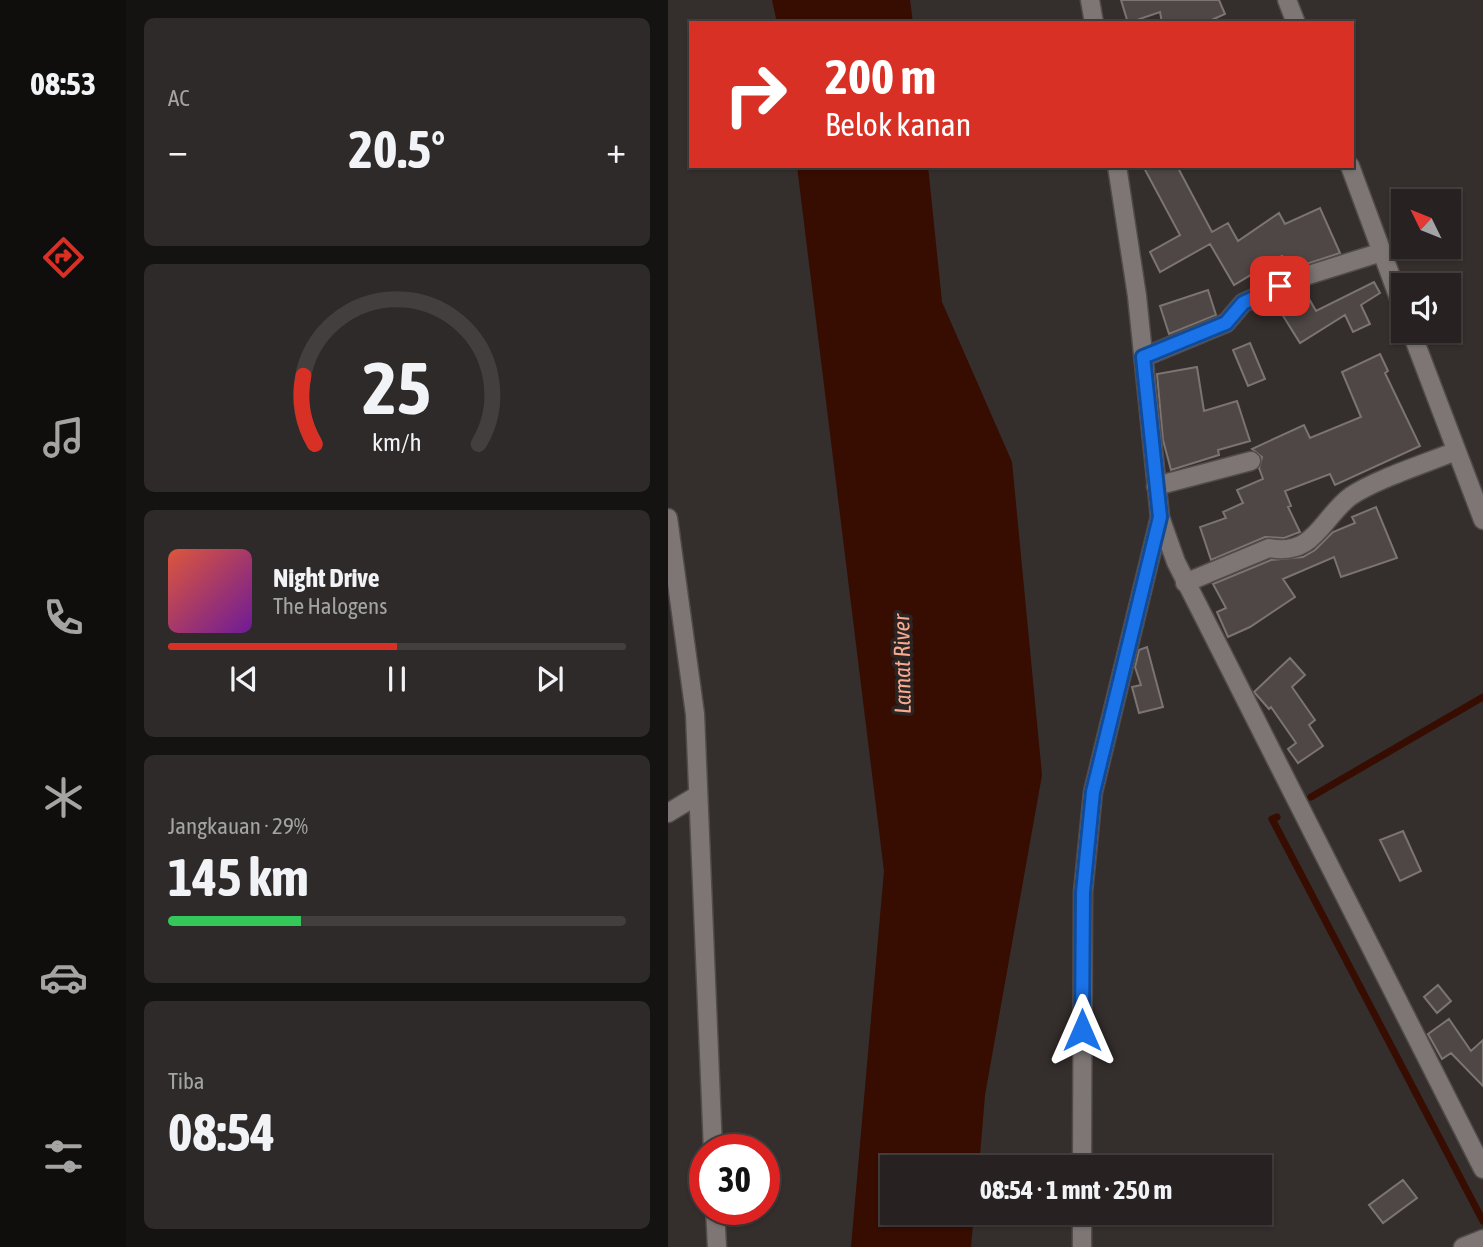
<!DOCTYPE html>
<html lang="id">
<head>
<meta charset="utf-8">
<style>
  :root { --surface:#272221; --page:#2f2a2a; --text:#f1f3f6; --muted:#a4a4a5; --line:#433f3f; --accent:#d93025 }
  body { margin:0; font-family:"Asap Condensed",sans-serif; background:var(--page); color:var(--text); height:100vh; display:flex; flex-direction:column; font-size:26px; white-space:nowrap }
  * { box-sizing:border-box; margin:0 }
  p { font-size:23px; color:var(--muted) }
  .icon { flex:none; width:38px; height:38px; fill:none; stroke:currentColor; stroke-width:2; stroke-linecap:round; stroke-linejoin:round }
  .map { position:relative; flex:1; overflow:hidden }
  .drawer { display:flex; flex-direction:column; gap:18px; padding:18px; background:#151312; width:542px }
  .drawer>* { flex:none }
  .guide { position:absolute; left:21px; top:21px; width:665px; height:147px; border-radius:0px; box-shadow:0 2px 5px #0004,0 0 0 2px var(--line); background:#d93025; color:#fff; overflow:hidden }
  .needle { width:46px; rotate:313deg }
  .buttons { position:absolute; left:723px; top:189px; display:grid; gap:14px }
  .buttons a { display:grid; place-items:center; width:70px; height:70px; border-radius:0px; background:var(--surface); box-shadow:0 2px 5px #0004,0 0 0 2px var(--line); font-size:35px }
  .speed { position:absolute; left:21px; top:1134px; display:flex; gap:14px; font-size:35px; font-weight:700; text-align:center }
  .speed>* { display:grid; place-content:center; width:91px; height:91px; border-radius:50%; background:var(--surface); box-shadow:0 2px 5px #0004,0 0 0 2px var(--line); line-height:1 }
  .speed .limit { border:10px solid #d22; background:#fff; color:#111 }
  .pin { position:absolute; display:grid; place-items:center; width:60px; height:60px; color:#fff; margin:-30px; border-radius:14px; box-shadow:0 4px 10px #0006 }
  .me { position:absolute; width:77px; margin:-38px; rotate:0deg; stroke-linejoin:round; filter:drop-shadow(0 0 5px #0008) }
  .turn { display:flex; align-items:center; gap:24px; height:147px; padding:0 21px; font-size:32px }
  .turn .icon { width:91px; height:91px; stroke-width:2.5 }
  .turn b { display:block; font-size:49px; line-height:60px }
  .big { font-size:52px; font-weight:700; line-height:1.1 }
  .drawer .widget { flex:1; display:flex; flex-direction:column; justify-content:center; gap:10px; min-width:0; padding:0 24px; border-radius:10px; background:var(--page) }
  .drawer .dial { align-items:center; gap:0 }
  .dial svg { height:182px; overflow:visible; fill:none; stroke:var(--line); stroke-width:7; stroke-linecap:round; text-anchor:middle }
  .dial text { fill:var(--text); stroke:none }
  .song { display:flex; align-items:center; gap:21px }
  .cover { width:84px; height:84px; border-radius:10px; background:linear-gradient(135deg,hsl(10 70% 55%),hsl(280 70% 35%)) }
  .played { height:7px; border-radius:4px; background:linear-gradient(90deg,var(--accent) 50%,var(--line) 50%) }
  .keys { display:flex; justify-content:space-around; direction:ltr }
  .heat { display:flex; justify-content:space-between; align-items:center; font-size:38px; direction:ltr }
  .charge { height:10px; border-radius:5px; background:linear-gradient(90deg,#34c759 29%,var(--line) 0) }
  .trip { position:absolute; left:212px; top:1155px; width:392px; height:70px; border-radius:0px; background:var(--surface); box-shadow:0 2px 5px #0004,0 0 0 2px var(--line); font-weight:700; line-height:70px; text-align:center }
  main { display:flex; flex:1; min-height:0 }
  .dock { display:flex; flex-direction:column; width:126px; justify-content:space-around; align-items:center; background:#100e0d; color:var(--muted) }
  .dock .icon { width:49px; height:49px }
  .dock .active { color:var(--accent) }
  .dock b { font-size:32px; color:var(--text) }
  .map>svg:first-child { display:block }
  .water { fill:#370c01 }
  .lines { fill:none; stroke-linecap:round; stroke-linejoin:round }
  .stream { stroke:#370c01; stroke-width:7 }
  .building { fill:#4e4745; stroke:#7b7472; stroke-width:2 }
  .minor-casing { stroke:#514c4b; stroke-width:21 }
  .tertiary-casing { stroke:#514c4b; stroke-width:21 }
  .minor { stroke:#7d7674; stroke-width:18 }
  .tertiary { stroke:#7d7674; stroke-width:18 }
  .route-casing { stroke:#114b97; stroke-width:18 }
  .route { stroke:#1a73e8; stroke-width:12 }
  .labels { text-anchor:middle; dominant-baseline:central; stroke-width:7; stroke-linejoin:round; paint-order:stroke }
  .water-label { font-size:23px; font-style:italic; fill:#faa991; stroke:#2a2423 }
</style>
</head>
<body>
<main>
<nav class="dock">
<b>08:53</b>
<svg class="icon active" aria-label="directions" viewBox="0 0 24 24"><path d="M12 3l9 9-9 9-9-9zM9 14v-3h6M13 9l2 2-2 2"/></svg>
<svg class="icon" aria-label="music" viewBox="0 0 24 24"><path d="M9 18V5l10-2v13"/><circle cx="6" cy="18" r="3"/><circle cx="16" cy="16" r="3"/></svg>
<svg class="icon" aria-label="phone" viewBox="0 0 24 24"><path d="M5 4h4l2 5-3 2q2 4 5 5l2-3 5 2v4C11 20 4 13 5 4z"/></svg>
<svg class="icon" aria-label="climate" viewBox="0 0 24 24"><path d="M12 3v18M4 7l16 10M4 17L20 7"/></svg>
<svg class="icon" aria-label="car" viewBox="0 0 24 24"><path d="M5 17H2v-5l4-1 3-4h7l3 4 3 1v5h-3M9 17h6M6 11h13"/><circle cx="7" cy="17" r="2"/><circle cx="17" cy="17" r="2"/></svg>
<svg class="icon" aria-label="filters" viewBox="0 0 24 24"><path d="M4 7h16M4 17h16"/><circle cx="9" cy="7" r="2"/><circle cx="15" cy="17" r="2"/></svg>
</nav>
<section class="drawer">
<div class="widget"><p>AC</p>
<div class="heat"><a>−</a><b class="big">20.5°</b><a>+</a></div>
</div>
<div class="widget dial"><svg viewBox="0 0 100 80">
<path d="M14 69A42 42 0 1 1 86 69"/>
<path d="M14 69A42 42 0 0 1 9 39" stroke="#d93025"/>
<text x="50" y="56" font-size="32" font-weight="700">25</text>
<text x="50" y="72" font-size="11">km/h</text>
</svg></div>
<div class="widget">
<div class="song"><i class="cover"></i><div><b>Night Drive</b><p>The Halogens</p></div></div>
<div class="played"></div>
<div class="keys"><svg class="icon" aria-label="previous" viewBox="0 0 24 24"><path d="M18 5L8 12l10 7zM5 5v14"/></svg><svg class="icon" aria-label="pause" viewBox="0 0 24 24"><path d="M8 5v14M16 5v14"/></svg><svg class="icon" aria-label="next" viewBox="0 0 24 24"><path d="M6 5l10 7-10 7zM19 5v14"/></svg></div>
</div>
<div class="widget"><p>Jangkauan · 29%</p><b class="big">145 km</b><div class="charge"></div></div>
<div class="widget"><p>Tiba</p><b class="big">08:54</b></div>
</section>
<div class="map">
<svg width="815" height="1247" viewBox="0 0 815 1247">
  <rect width="100%" height="100%" fill="#342e2c"/>
  <path class="water" d="M104,0H242L245,23H109Z
    M129,166H260L274,302L344,462L374,775L317,1095L311,1167H224V1213H306L303,1247H183L216,871Z"/>
  <g class="lines">
    <path class="stream" d="M643,797L815,697
      M609,817L604,819L815,1221"/>
  </g>
  <path class="building" d="M453,0H551L557,14L537,23H494L492,12L460,23Z
    M475,166H509L544,232L560,223L570,241L611,213L617,224L652,208L672,253L620,270L614,256L566,285L542,244L492,272L482,252L512,235Z
    M706,282L712,293L693,305L702,324L685,332L677,315L632,343L609,306L636,290L648,311Z
    M540,290L548,315L501,334L492,306Z
    M582,343L597,379L580,386L565,350Z
    M712,354L720,371L717,373L752,446L667,485L662,474L617,491L623,506L620,507L632,532L616,538L597,537L543,560L532,527L558,518L555,512L575,503L569,490L595,479L591,468L594,457L584,449L636,425L642,438L693,417L674,372Z
    M529,367L536,411L569,401L582,441L550,450L551,455L503,470L495,440L489,374Z
    M708,507L729,558L673,577L666,557L615,579L627,597L582,627L560,637L549,612L558,608L545,584L603,560L635,557L647,550L665,532L687,523L684,517Z
    M479,647L495,707L471,713L464,687L473,685L467,667L471,650Z
    M622,658L637,675L624,687L647,720L641,725L655,746L630,763L620,749L628,743L603,707L601,709L586,692Z
    M735,831L753,871L732,881L712,840Z
    M770,985L783,1001L769,1013L756,997Z
    M781,1019L803,1051L815,1040V1086L783,1053L774,1059L760,1034Z
    M735,1180L749,1198L715,1223L701,1205Z"/>
  <g class="lines">
    <g class="minor-casing">
      <path id="minor" d="M619,0L628,23
        M682,166L735,309
        M743,331L815,520
        M476,357L558,323L575,303L631,278L714,252
        M488,486L583,461
        M0,518L27,714L45,1150
        M517,583L601,548C647,557 654,517 683,496C708,479 759,463 788,451
        M0,813L30,795
        M414,1167L415,892L425,792L492,517
        M47,1209L49,1247
        M414,1247V1213
        M795,1247L815,1239"/>
    </g>
    <g class="tertiary-casing">
      <path id="tertiary" d="M422,0L426,23
        M449,166L469,296L492,517L508,562L815,1169"/>
    </g>
    <use href="#minor" class="minor"/>
    <use href="#tertiary" class="tertiary"/>
  </g>
  <g class="lines">
    <g class="route-casing">
      <path id="route" d="M414,1030L415,892L425,792L492,517L475,357L558,323L575,303L612,286"/>
    </g>
    <use href="#route" class="route"/>
  </g>
  <g class="labels">
    <g class="water-label">
      <text transform="translate(234 664) rotate(-91)">Lamat River</text>
    </g>
  </g>
</svg>
<div class="buttons">
<a><svg class="needle" viewBox="-14 -14 28 28"><path d="M0-13l5 13h-10z" fill="#e53935"/><path d="M0 13l5-13h-10z" fill="#a4a4a5"/></svg></a>
<a><svg class="icon" aria-label="sound" viewBox="0 0 24 24"><path d="M4 9h4l5-4v14l-5-4H4zM17 9q2 3 0 6"/></svg></a>
</div>
<div class="speed"><div class="limit">30</div></div>
<div class="pin" style="left:612px;top:286px;background:#d93025"><svg class="icon" aria-label="arrive" viewBox="0 0 24 24"><path d="M6 21V4h12l-3 4 3 4H6"/></svg></div>
<svg class="me" style="left:414px;top:1030px" viewBox="-20 -20 40 40"><path d="M0-17L14 15 0 8-14 15z" fill="#1a73e8" stroke="#fff" stroke-width="4"/></svg>
<div class="trip">08:54 · 1 mnt · 250 m</div>
<div class="guide">
<div class="turn"><svg class="icon" aria-label="right" viewBox="0 0 24 24"><path d="M7 20v-9h11M14 6l5 5-5 5"/></svg><div><b>200 m</b>Belok kanan</div></div>
</div>
</div>
</main>
</body>
</html>
